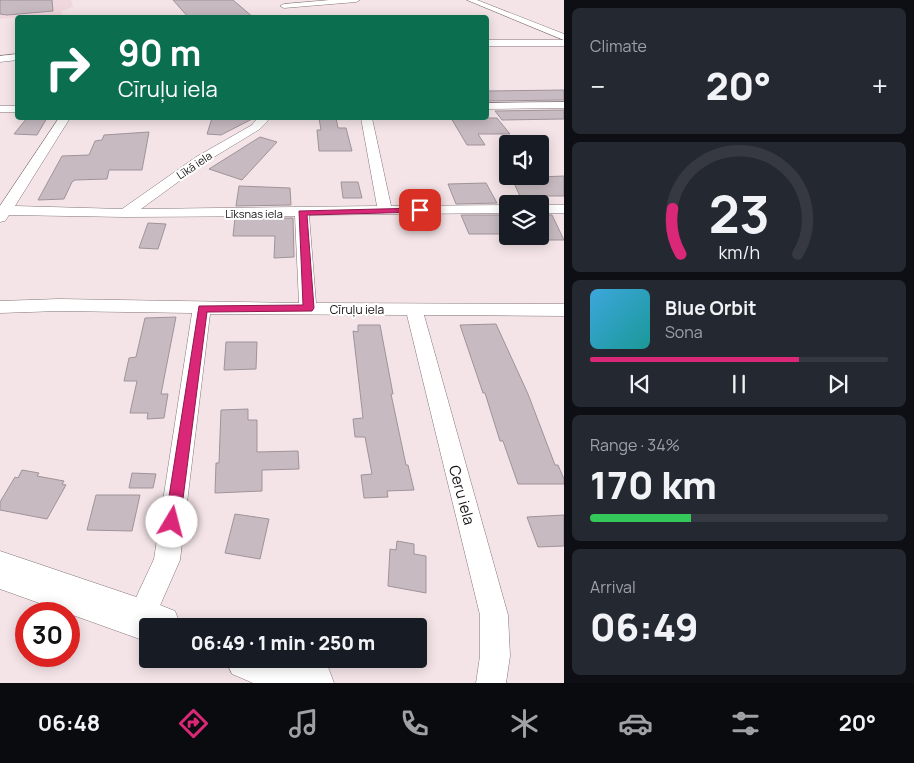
<!DOCTYPE html>
<html lang="en">
<head>
<meta charset="utf-8">
<style>
  :root { --surface:#171b24; --page:#242831; --text:#f1f3f6; --muted:#9ea1a6; --line:#363941; --accent:#db2777 }
  body { margin:0; font-family:Manrope,sans-serif; background:var(--page); color:var(--text); height:100vh; display:flex; flex-direction:column; font-size:19px; white-space:nowrap }
  * { box-sizing:border-box; margin:0 }
  p { font-size:16px; color:var(--muted) }
  .icon { flex:none; width:28px; height:28px; fill:none; stroke:currentColor; stroke-width:2; stroke-linecap:round; stroke-linejoin:round }
  .map { position:relative; flex:1; overflow:hidden }
  .drawer { display:flex; flex-direction:column; gap:8px; padding:8px; background:#0d0f14; width:350px }
  .drawer>* { flex:none }
  .banner { position:absolute; left:15px; top:15px; width:474px; height:105px; border-radius:5px; box-shadow:0 2px 12px #0003; background:#0b6e4f; color:#fff; overflow:hidden }
  .controls { position:absolute; left:499px; top:135px; display:grid; gap:10px }
  .controls a { display:grid; place-items:center; width:50px; height:50px; border-radius:5px; background:var(--surface); box-shadow:0 2px 12px #0003; font-size:25px }
  .speed { position:absolute; left:15px; top:602px; display:flex; gap:10px; font-size:25px; font-weight:700; text-align:center }
  .speed>* { display:grid; place-content:center; width:65px; height:65px; border-radius:50%; background:var(--surface); box-shadow:0 2px 12px #0003; line-height:1 }
  .speed .limit { border:8px solid #d22; background:#fff; color:#111 }
  .pin { position:absolute; display:grid; place-items:center; width:42px; height:42px; color:#fff; margin:-21px; border-radius:10px; box-shadow:0 2px 8px #0006 }
  .me { position:absolute; width:55px; margin:-28px; rotate:8deg; stroke-linejoin:round; filter:drop-shadow(0 0 4px #0008) }
  .turn { display:flex; align-items:center; gap:18px; height:105px; padding:0 20px; font-size:22px }
  .turn .icon { width:65px; height:65px; stroke-width:2.5 }
  .turn b { display:block; font-size:35px; line-height:42px }
  .big { font-size:38px; font-weight:800; line-height:1.1 }
  .drawer .card { flex:1; display:flex; flex-direction:column; justify-content:center; gap:8px; min-width:0; padding:0 18px; border-radius:8px; background:var(--page) }
  .drawer .dial { align-items:center; gap:0 }
  .dial svg { height:130px; overflow:visible; fill:none; stroke:var(--line); stroke-width:7; stroke-linecap:round; text-anchor:middle }
  .dial text { fill:var(--text); stroke:none }
  .song { display:flex; align-items:center; gap:15px }
  .cover { width:60px; height:60px; border-radius:8px; background:linear-gradient(135deg,hsl(200 70% 55%),hsl(180 70% 35%)) }
  .played { height:5px; border-radius:2px; background:linear-gradient(90deg,var(--accent) 70%,var(--line) 70%) }
  .keys { display:flex; justify-content:space-around; direction:ltr }
  .heat { display:flex; justify-content:space-between; align-items:center; font-size:28px; direction:ltr }
  .charge { height:8px; border-radius:4px; background:linear-gradient(90deg,#34c759 34%,var(--line) 0) }
  .trip { position:absolute; left:139px; top:618px; width:288px; height:50px; border-radius:5px; background:var(--surface); box-shadow:0 2px 12px #0003; font-weight:800; line-height:50px; text-align:center }
  .menu { display:flex; height:80px; justify-content:space-around; align-items:center; background:#090b0e; color:var(--muted) }
  .menu .icon { width:35px; height:35px }
  .menu .on { color:var(--accent) }
  .menu b { font-size:22px; color:var(--text) }
  main { display:flex; flex:1; min-height:0 }
  .map>svg:first-child { display:block }
  .built { fill:#f0d7dd }
  .building { fill:#c7bac1; stroke:#9f939a }
  .lines { fill:none; stroke-linecap:round; stroke-linejoin:round }
  .street-casing { stroke:#837578; stroke-width:1 }
  .secondary-casing { stroke:#837578; stroke-width:1 }
  .street { fill:#fff; fill-rule:evenodd }
  .secondary { fill:#fff; fill-rule:evenodd }
  .route { fill:#db2777; stroke:#8e194d }
  .labels { text-anchor:middle; dominant-baseline:central; stroke-width:4; stroke-linejoin:round; paint-order:stroke }
  .far-street-label { font-size:11px; fill:#161112; stroke:#fff }
  .street-label { font-size:12px; fill:#161112; stroke:#fff }
  .near-street-label { font-size:15px; fill:#161112; stroke:#fff }
</style>
</head>
<body>
<main>
<div class="map">
<svg width="564" height="683" viewBox="0 0 564 683">
  <rect width="100%" height="100%" fill="#f4e4e7"/>
  <path class="built" d="M0,0H71L73,7L61,11L62,15L58,17H22L0,19Z"/>
  <path class="building" d="M0,0H52L53,11L7,15L0,14Z
    M173,0H233L254,18H189Z
    M564,90V100L489,101L486,98V91Z
    M564,110V119L502,120L495,111Z
    M27,118H47L37,135L14,134Z
    M212,118H254L221,135L207,134Z
    M319,118H336L338,128H346L352,151H319L317,130H321Z
    M451,118H497L510,134H478L485,145H467Z
    M149,132L142,170H109L107,179L75,180L72,182L64,199L38,200L62,156L89,155L95,141L102,140L104,135Z
    M260,137L277,142L242,180L209,169Z
    M564,176V196H541L545,203H540V196H520L512,179L541,180L539,177Z
    M341,182H358L362,198H343Z
    M486,183L497,203L456,204L448,184Z
    M239,186L290,188L291,205L236,206Z
    M461,215H503L508,224V234H469Z
    M540,215H552L564,240H540Z
    M235,218H293L294,257L274,258L275,236H233Z
    M148,223L166,224L158,249L139,248Z
    M176,317L161,394H168L164,418L147,419L148,413H130L137,381H124L129,358L136,357L145,318Z
    M496,324L528,394L555,465H558L564,479V484H518L503,441H500L485,393H483L460,325Z
    M358,325H380L393,394H391L406,465H408L414,490L387,491L388,497L364,498L361,475L372,474L365,437H355L353,419L363,418L353,331L358,332Z
    M226,342H257L256,369L224,370Z
    M248,409V420H257V452L298,451L299,469L262,470V491L215,493L216,463H219L221,410Z
    M22,470L39,473L37,476L64,481L62,484L66,485L47,519L0,510V502L15,477L18,478Z
    M132,473L156,474L153,488H129Z
    M96,495H140L132,531L87,530Z
    M235,514L269,519L260,559L225,553Z
    M564,515V546L538,547L527,517Z
    M397,541L414,544V554L426,556V593L388,586L390,549L396,550Z"/>
  <g class="lines">
    <g class="street-casing">
      <path id="street" d="M330,0H360L356,2L284,8L280,6L284,4Z
        M467,0H477L564,34V40Z
        M486,40H564V46H486Z
        M18,54V60L0,62V56Z
        M564,102V108L486,109V103Z
        M0,106H18V112H0Z
        M59,118H70L15,206L122,209L196,157L252,125L256,120V118H266L268,121L260,129L204,163L141,209L377,206L361,118H372L391,206L508,205V213L309,215L316,303L564,304V316L424,315L508,615L510,656L506,683H476L480,656V615L407,315L210,314L180,560L151,626H148V630L140,633L130,629L126,619L154,559L192,313L59,311L0,313V301L59,299L299,303L295,216L125,217L9,215L5,221L0,222V206Z
        M540,205H564V213H540Z"/>
    </g>
    <g class="secondary-casing">
      <path id="secondary" d="M0,551L160,605L175,611L181,626H148V642L0,589Z
        M225,659H306L328,667L334,683H253L232,674Z"/>
    </g>
    <use href="#street" class="street"/>
    <use href="#secondary" class="secondary"/>
  </g>
  <path class="route" d="M420,208L425,210L423,212L307,215L314,308L312,311L207,312L180,522L178,526L172,528L167,526L165,522L199,306L303,305L299,211Z"/>
  <g class="labels">
    <g class="far-street-label">
      <text transform="translate(194 165) rotate(-34)">Līkā iela</text>
      <text x="254" y="213">Līksnas iela</text>
    </g>
    <g class="street-label">
      <text x="357" y="309">Cīruļu iela</text>
    </g>
    <g class="near-street-label">
      <text transform="translate(462 495) rotate(75)">Ceru iela</text>
    </g>
  </g>
</svg>
<div class="controls">
<a><svg class="icon" aria-label="sound" viewBox="0 0 24 24"><path d="M4 9h4l5-4v14l-5-4H4zM17 9q2 3 0 6"/></svg></a>
<a><svg class="icon" aria-label="layers" viewBox="0 0 24 24"><path d="M12 4l9 5-9 5-9-5zM3 14l9 5 9-5"/></svg></a>
</div>
<div class="speed"><div class="limit">30</div></div>
<div class="pin" style="left:420px;top:210px;background:#d93025"><svg class="icon" aria-label="arrive" viewBox="0 0 24 24"><path d="M6 21V4h12l-3 4 3 4H6"/></svg></div>
<svg class="me" style="left:172px;top:522px" viewBox="-20 -20 40 40"><circle r="19" fill="#fff"/><path d="M0-13L10 11 0 6-10 11z" fill="#db2777"/></svg>
<div class="trip">06:49 · 1 min · 250 m</div>
<div class="banner">
<div class="turn"><svg class="icon" aria-label="right" viewBox="0 0 24 24"><path d="M7 20v-9h11M14 6l5 5-5 5"/></svg><div><b>90 m</b>Cīruļu iela</div></div>
</div>
</div>
<section class="drawer">
<div class="card"><p>Climate</p>
<div class="heat"><a>−</a><b class="big">20°</b><a>+</a></div>
</div>
<div class="card dial"><svg viewBox="0 0 100 80">
<path d="M14 69A42 42 0 1 1 86 69"/>
<path d="M14 69A42 42 0 0 1 9 41" stroke="#db2777"/>
<text x="50" y="56" font-size="32" font-weight="700">23</text>
<text x="50" y="72" font-size="11">km/h</text>
</svg></div>
<div class="card">
<div class="song"><i class="cover"></i><div><b>Blue Orbit</b><p>Sona</p></div></div>
<div class="played"></div>
<div class="keys"><svg class="icon" aria-label="previous" viewBox="0 0 24 24"><path d="M18 5L8 12l10 7zM5 5v14"/></svg><svg class="icon" aria-label="pause" viewBox="0 0 24 24"><path d="M8 5v14M16 5v14"/></svg><svg class="icon" aria-label="next" viewBox="0 0 24 24"><path d="M6 5l10 7-10 7zM19 5v14"/></svg></div>
</div>
<div class="card"><p>Range · 34%</p><b class="big">170 km</b><div class="charge"></div></div>
<div class="card"><p>Arrival</p><b class="big">06:49</b></div>
</section>
</main>
<nav class="menu">
<b>06:48</b>
<svg class="icon on" aria-label="directions" viewBox="0 0 24 24"><path d="M12 3l9 9-9 9-9-9zM9 14v-3h6M13 9l2 2-2 2"/></svg>
<svg class="icon" aria-label="music" viewBox="0 0 24 24"><path d="M9 18V5l10-2v13"/><circle cx="6" cy="18" r="3"/><circle cx="16" cy="16" r="3"/></svg>
<svg class="icon" aria-label="phone" viewBox="0 0 24 24"><path d="M5 4h4l2 5-3 2q2 4 5 5l2-3 5 2v4C11 20 4 13 5 4z"/></svg>
<svg class="icon" aria-label="climate" viewBox="0 0 24 24"><path d="M12 3v18M4 7l16 10M4 17L20 7"/></svg>
<svg class="icon" aria-label="car" viewBox="0 0 24 24"><path d="M5 17H2v-5l4-1 3-4h7l3 4 3 1v5h-3M9 17h6M6 11h13"/><circle cx="7" cy="17" r="2"/><circle cx="17" cy="17" r="2"/></svg>
<svg class="icon" aria-label="filters" viewBox="0 0 24 24"><path d="M4 7h16M4 17h16"/><circle cx="9" cy="7" r="2"/><circle cx="15" cy="17" r="2"/></svg>
<b>20°</b>
</nav>
</body>
</html>
